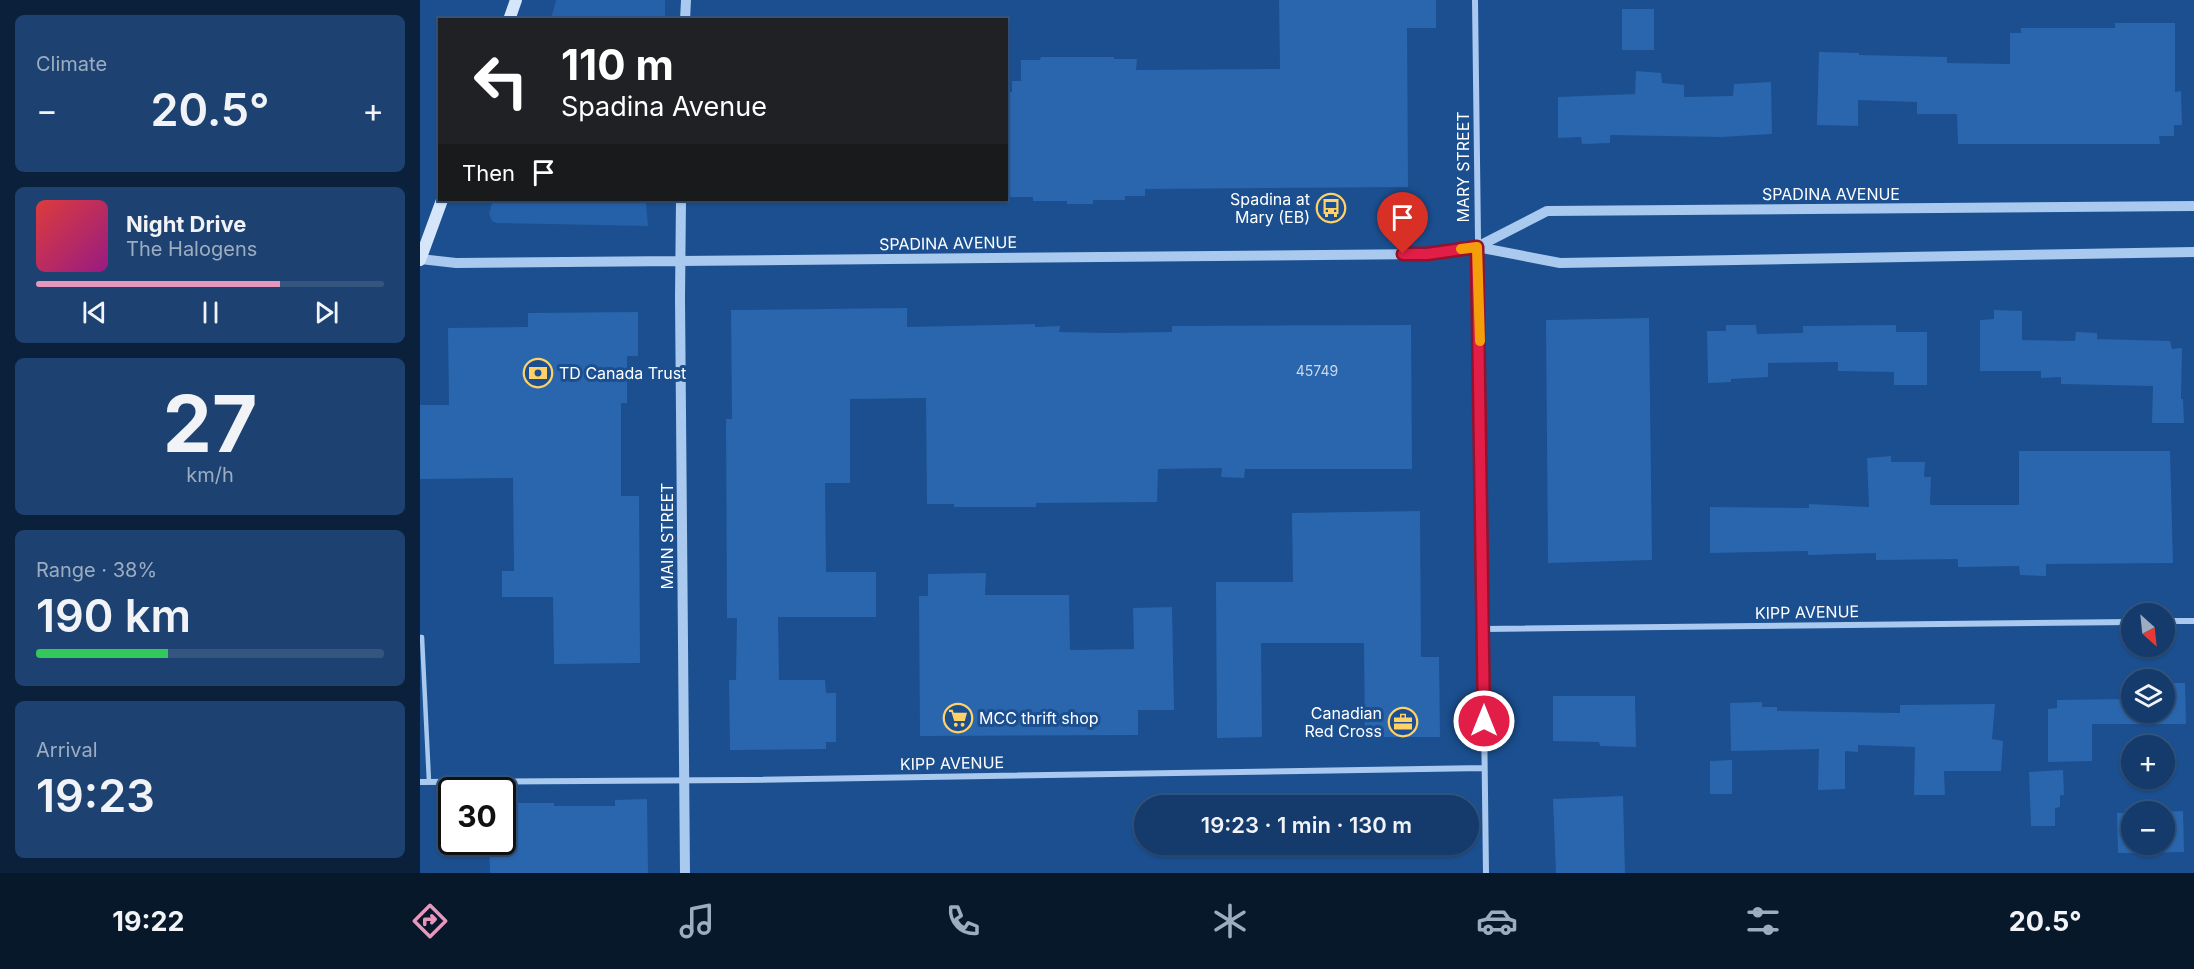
<!DOCTYPE html>
<html lang="en">
<head>
<meta charset="utf-8">
<style>
  :root { --surface:#143b6b; --page:#1d4271; --text:#f1f3f6; --muted:#9dadc1; --line:#33557e; --accent:#e797bd }
  body { margin:0; font-family:Inter,sans-serif; background:var(--page); color:var(--text); height:100vh; display:flex; flex-direction:column; font-size:22px; white-space:nowrap }
  * { box-sizing:border-box; margin:0 }
  p { font-size:20px; color:var(--muted) }
  .icon { flex:none; width:33px; height:33px; fill:none; stroke:currentColor; stroke-width:2; stroke-linecap:round; stroke-linejoin:round }
  .map { position:relative; flex:1; overflow:hidden }
  .panel { display:flex; flex-direction:column; gap:15px; padding:15px; background:#0b203b; width:420px }
  .panel>* { flex:none }
  .hud { position:absolute; left:18px; top:18px; width:570px; height:183px; border-radius:0px; box-shadow:0 2px 4px #0004,0 0 0 2px var(--line); background:#202124; color:#fff; overflow:hidden }
  .needle { width:39px; rotate:153deg }
  .tools { position:absolute; left:1701px; top:603px; display:grid; gap:12px }
  .tools a { display:grid; place-items:center; width:54px; height:54px; border-radius:50%; background:var(--surface); box-shadow:0 2px 4px #0004,0 0 0 2px var(--line); font-size:30px }
  .speed { position:absolute; left:18px; top:777px; display:flex; gap:12px; font-size:30px; font-weight:700; text-align:center }
  .speed>* { display:grid; place-content:center; width:78px; height:78px; border-radius:50%; background:var(--surface); box-shadow:0 2px 4px #0004,0 0 0 2px var(--line); line-height:1 }
  .speed .limit { border:3px solid #111; border-radius:9px; background:#fff; color:#111 }
  .pin { position:absolute; display:grid; place-items:center; width:51px; height:51px; color:#fff; margin:-62px -26px; border-radius:50% 50% 50% 0; rotate:-45deg; box-shadow:0 0 6px #0007 }
  .pin .icon { rotate:45deg }
  .me { position:absolute; width:66px; margin:-33px; rotate:0deg; stroke-linejoin:round; filter:drop-shadow(0 0 4px #0008) }
  .turn { display:flex; align-items:center; gap:21px; height:126px; padding:0 24px; font-size:27px }
  .turn .icon { width:78px; height:78px; stroke-width:2.5 }
  .turn b { display:block; font-size:42px; line-height:51px }
  .then { display:flex; align-items:center; height:57px; padding:0 24px; background:#0003; gap:12px; font-size:22px }
  .big { font-size:45px; font-weight:600; line-height:1.1 }
  .panel .card { flex:1; display:flex; flex-direction:column; justify-content:center; gap:9px; min-width:0; padding:0 21px; border-radius:9px; background:var(--page) }
  .panel .dial { align-items:center; gap:0 }
  .dial b { font-size:78px; line-height:1 }
  .song { display:flex; align-items:center; gap:18px }
  .cover { width:72px; height:72px; border-radius:9px; background:linear-gradient(135deg,hsl(0 70% 55%),hsl(310 70% 35%)) }
  .played { height:6px; border-radius:3px; background:linear-gradient(90deg,var(--accent) 70%,var(--line) 70%) }
  .keys { display:flex; justify-content:space-around; direction:ltr }
  .heat { display:flex; justify-content:space-between; align-items:center; font-size:33px; direction:ltr }
  .charge { height:9px; border-radius:4px; background:linear-gradient(90deg,#34c759 38%,var(--line) 0) }
  .trip { position:absolute; left:714px; top:795px; width:345px; height:60px; border-radius:30px; background:var(--surface); box-shadow:0 2px 4px #0004,0 0 0 2px var(--line); font-weight:600; line-height:60px; text-align:center }
  .tab-bar { display:flex; height:96px; justify-content:space-around; align-items:center; background:#08182b; color:var(--muted) }
  .tab-bar .icon { width:42px; height:42px }
  .tab-bar .selected { color:var(--accent) }
  .tab-bar b { font-size:27px; color:var(--text) }
  main { display:flex; flex:1; min-height:0 }
  .map>svg:first-child { display:block }
  .green { fill:#2461a8 }
  .building { fill:#2a66ad }
  .lines { fill:none; stroke-linecap:round; stroke-linejoin:round }
  .service { stroke:#a9c9ee; stroke-width:4.5 }
  .minor { stroke:#a9c9ee; stroke-width:6 }
  .tertiary { stroke:#a9c9ee; stroke-width:10 }
  .secondary { stroke:#d6e6fa; stroke-width:12 }
  .route-casing { stroke:#92132f; stroke-width:15 }
  .route { stroke:#e11d48; stroke-width:10 }
  .slow { stroke:#f59e0b; stroke-width:10 }
  .labels { text-anchor:middle; dominant-baseline:central; stroke-width:6; stroke-linejoin:round; paint-order:stroke }
  .number-label { font-size:14px; fill:#cad9ea }
  .street-label { font-size:16px; fill:#fff; stroke:#1b4f8f }
  .poi-label { font-size:16px; fill:#fff; stroke:#1b4f8f; text-anchor:end }
</style>
</head>
<body>
<main>
<section class="panel">
<div class="card"><p>Climate</p>
<div class="heat"><a>−</a><b class="big">20.5°</b><a>+</a></div>
</div>
<div class="card">
<div class="song"><i class="cover"></i><div><b>Night Drive</b><p>The Halogens</p></div></div>
<div class="played"></div>
<div class="keys"><svg class="icon" aria-label="previous" viewBox="0 0 24 24"><path d="M18 5L8 12l10 7zM5 5v14"/></svg><svg class="icon" aria-label="pause" viewBox="0 0 24 24"><path d="M8 5v14M16 5v14"/></svg><svg class="icon" aria-label="next" viewBox="0 0 24 24"><path d="M6 5l10 7-10 7zM19 5v14"/></svg></div>
</div>
<div class="card dial"><b>27</b><p>km/h</p></div>
<div class="card"><p>Range · 38%</p><b class="big">190 km</b><div class="charge"></div></div>
<div class="card"><p>Arrival</p><b class="big">19:23</b></div>
</section>
<div class="map">
<svg width="1774" height="873" viewBox="0 0 1774 873">
  <rect width="100%" height="100%" fill="#1b4f8f"/>
  <path class="green" d="M136,0H245V19H131Z
    M73,200H229L226,203L228,226L77,223L72,221L69,214Z"/>
  <path class="building" d="M859,0H1016V28H987L988,187L725,189V196H705V200H673V204H647V201H613V197H589L586,107H589V92H592V81H601V60H620L621,57H694V59H717L716,70L860,69Z
    M1202,9H1234V50H1202Z
    M1695,23H1755V92L1761,91L1762,125H1754V136H1739L1740,144H1538L1537,114H1497V102L1438,100V126L1397,125L1399,52L1439,53V55L1527,57V63L1590,64V33H1601V28H1695Z
    M1216,71L1241,73L1242,83L1264,85V97L1313,96L1314,84L1351,82L1352,134L1301,137L1190,135V143L1162,144L1161,137L1138,138V97L1215,94Z
    M487,308V327L615,324V327L640,326L639,332L689,333L752,332V326L991,325L992,469H825L824,478L801,477L802,468L738,469L737,502L616,503V507H534V504H507L506,398L430,399V483H405L406,572H456V617H358L359,680H405L406,693H416V742H406V749L310,750L309,680H316L317,618H307L306,419H312L311,310Z
    M1574,310L1602,311V340L1655,341L1656,332L1677,333V339L1750,341L1752,349L1762,348L1761,399H1763L1764,423H1732L1733,386L1641,384V377L1621,378V371H1560V320L1574,319Z
    M218,312V356H207V403H201V496H219L220,663L134,664L133,597H82V571H94L93,478L0,479V405H29L28,328L108,327V313Z
    M1229,318L1232,560L1128,563L1126,320Z
    M1306,325H1336L1337,334L1383,333V326L1476,325V332H1507V385H1474V372L1418,371V362L1348,363V377L1311,379V382L1288,383L1287,331H1306Z
    M1599,451H1750L1753,563L1626,564V576L1600,575L1599,566L1538,567V559L1456,560V553L1388,555V551L1290,553V507L1389,508V504L1449,507L1447,458L1471,456V462H1505L1504,477H1511L1510,505H1599Z
    M1000,511L1001,657H1019L1020,737H945L944,643H841L842,737L797,738L796,582H873L872,513Z
    M566,573L565,595H649L650,650L714,649L713,608L752,607L754,710H718V735L500,736L499,596H508V574Z
    M1702,683H1712V712H1744V683H1765L1766,724H1672V761L1628,762V709L1637,708V700L1702,699Z
    M1133,696H1215L1216,747L1180,746L1179,742L1133,741Z
    M1342,702V707H1357V711L1480,713V705L1575,704L1572,739L1583,741L1581,771H1524L1525,795H1494L1495,747L1438,745V752L1425,751V789L1398,790L1399,749L1311,751L1310,703Z
    M1312,760V794H1290V761Z
    M1643,770L1644,795H1640V807L1635,808V826H1611L1609,772Z
    M1203,796L1205,873H1136L1133,799Z
    M227,799L228,873H70L69,842H82V803H134V806H195V800Z
    M1763,811L1764,852L1698,853L1697,813H1712V844H1744V812Z"/>
  <g class="lines">
    <path class="service" d="M0,637H2L9,782"/>
    <path class="minor" d="M1055,0L1066,873
      M1744,621H1774
      M1064,629L1712,622
      M0,782L321,780L1064,768"/>
    <path class="tertiary" d="M265,20L266,0
      M261,200L260,298L265,873
      M1057,247L1127,211L1774,206
      M0,259L36,263L1007,254L1057,247L1140,263L1774,252"/>
    <path class="secondary" d="M89,20L96,0
      M0,260L22,200"/>
  </g>
  <g class="lines">
    <g class="route-casing">
      <path id="route" d="M983,254H1007L1057,247L1064,721"/>
    </g>
    <use href="#route" class="route"/>
    <path class="slow" d="M1041,249L1057,247L1060,341"/>
  </g>
  <defs>
    <g id="bus-ring" transform="scale(1.5)"><circle r="9.5" fill="#1b4f8f" stroke="#ffd166" stroke-width="1.5"/><path d="M-5-6H5V4H4V6H2V4H-2V6H-4V4H-5ZM-3.5-4V0h7V-4ZM-3.5 1.2v1.5H-2V1.2ZM2 1.2v1.5H3.5V1.2Z" fill="#ffd166"/></g>
    <g id="bank-ring" transform="scale(1.5)"><circle r="9.5" fill="#1b4f8f" stroke="#ffd166" stroke-width="1.5"/><path d="M-6-4H6V4H-6ZM0-2.3a2.3 2.3 0 1 0 0 4.6a2.3 2.3 0 1 0 0-4.6Z" fill="#ffd166"/></g>
    <g id="supermarket-ring" transform="scale(1.5)"><circle r="9.5" fill="#1b4f8f" stroke="#ffd166" stroke-width="1.5"/><path d="M-6-5.5h2.5l.6 2H6L4.5 2H-2.5L-4.4-4H-6ZM-1.5 3.2a1.3 1.3 0 1 0 .1 0ZM3 3.2a1.3 1.3 0 1 0 .1 0Z" fill="#ffd166"/></g>
    <g id="office-ring" transform="scale(1.5)"><circle r="9.5" fill="#1b4f8f" stroke="#ffd166" stroke-width="1.5"/><path d="M-6-3h4V-5.5h4V-3h4V5H-6ZM-1-4.5V-3h2v-1.5ZM-6 0V1H6V0Z" fill="#ffd166"/></g>
  </defs>
  <g fill-rule="evenodd">
    <use href="#bus-ring" x="911" y="208"/>
    <use href="#bank-ring" x="118" y="373"/>
    <use href="#supermarket-ring" x="538" y="718"/>
    <use href="#office-ring" x="983" y="722"/>
  </g>
  <g class="labels">
    <g class="number-label">
      <text x="897" y="370">45749</text>
    </g>
    <g class="street-label">
      <text transform="translate(1043 167) rotate(-90)">MARY STREET</text>
      <text x="1411" y="194">SPADINA AVENUE</text>
      <text transform="translate(528 243) rotate(-1)">SPADINA AVENUE</text>
      <text transform="translate(247 536) rotate(-90)">MAIN STREET</text>
      <text transform="translate(1387 612) rotate(-1)">KIPP AVENUE</text>
      <text transform="translate(532 763) rotate(-1)">KIPP AVENUE</text>
    </g>
    <g class="poi-label">
      <text x="890" y="199">Spadina at<tspan x="890" dy="18">Mary (EB)</tspan></text>
      <text x="139" y="373" text-anchor="start">TD Canada Trust</text>
      <text x="962" y="713">Canadian<tspan x="962" dy="18">Red Cross</tspan></text>
      <text x="559" y="718" text-anchor="start">MCC thrift shop</text>
    </g>
  </g>
</svg>
<div class="tools">
<a><svg class="needle" viewBox="-14 -14 28 28"><path d="M0-13l5 13h-10z" fill="#e53935"/><path d="M0 13l5-13h-10z" fill="#9dadc1"/></svg></a>
<a><svg class="icon" aria-label="layers" viewBox="0 0 24 24"><path d="M12 4l9 5-9 5-9-5zM3 14l9 5 9-5"/></svg></a>
<a>+</a>
<a>−</a>
</div>
<div class="speed"><div class="limit">30</div></div>
<div class="pin" style="left:983px;top:254px;background:#d93025"><svg class="icon" aria-label="arrive" viewBox="0 0 24 24"><path d="M6 21V4h12l-3 4 3 4H6"/></svg></div>
<svg class="me" style="left:1064px;top:721px" viewBox="-20 -20 40 40"><circle r="17" fill="#e11d48" stroke="#fff" stroke-width="3"/><path d="M0-11L8 9 0 5-8 9z" fill="#fff"/></svg>
<div class="trip">19:23 · 1 min · 130 m</div>
<div class="hud">
<div class="turn"><svg class="icon" aria-label="left" viewBox="0 0 24 24"><path d="M17 20v-9H6M10 6l-5 5 5 5"/></svg><div><b>110 m</b>Spadina Avenue</div></div>
<div class="then">Then<svg class="icon" aria-label="arrive" viewBox="0 0 24 24"><path d="M6 21V4h12l-3 4 3 4H6"/></svg></div>
</div>
</div>
</main>
<nav class="tab-bar">
<b>19:22</b>
<svg class="icon selected" aria-label="directions" viewBox="0 0 24 24"><path d="M12 3l9 9-9 9-9-9zM9 14v-3h6M13 9l2 2-2 2"/></svg>
<svg class="icon" aria-label="music" viewBox="0 0 24 24"><path d="M9 18V5l10-2v13"/><circle cx="6" cy="18" r="3"/><circle cx="16" cy="16" r="3"/></svg>
<svg class="icon" aria-label="phone" viewBox="0 0 24 24"><path d="M5 4h4l2 5-3 2q2 4 5 5l2-3 5 2v4C11 20 4 13 5 4z"/></svg>
<svg class="icon" aria-label="climate" viewBox="0 0 24 24"><path d="M12 3v18M4 7l16 10M4 17L20 7"/></svg>
<svg class="icon" aria-label="car" viewBox="0 0 24 24"><path d="M5 17H2v-5l4-1 3-4h7l3 4 3 1v5h-3M9 17h6M6 11h13"/><circle cx="7" cy="17" r="2"/><circle cx="17" cy="17" r="2"/></svg>
<svg class="icon" aria-label="filters" viewBox="0 0 24 24"><path d="M4 7h16M4 17h16"/><circle cx="9" cy="7" r="2"/><circle cx="15" cy="17" r="2"/></svg>
<b>20.5°</b>
</nav>
</body>
</html>
